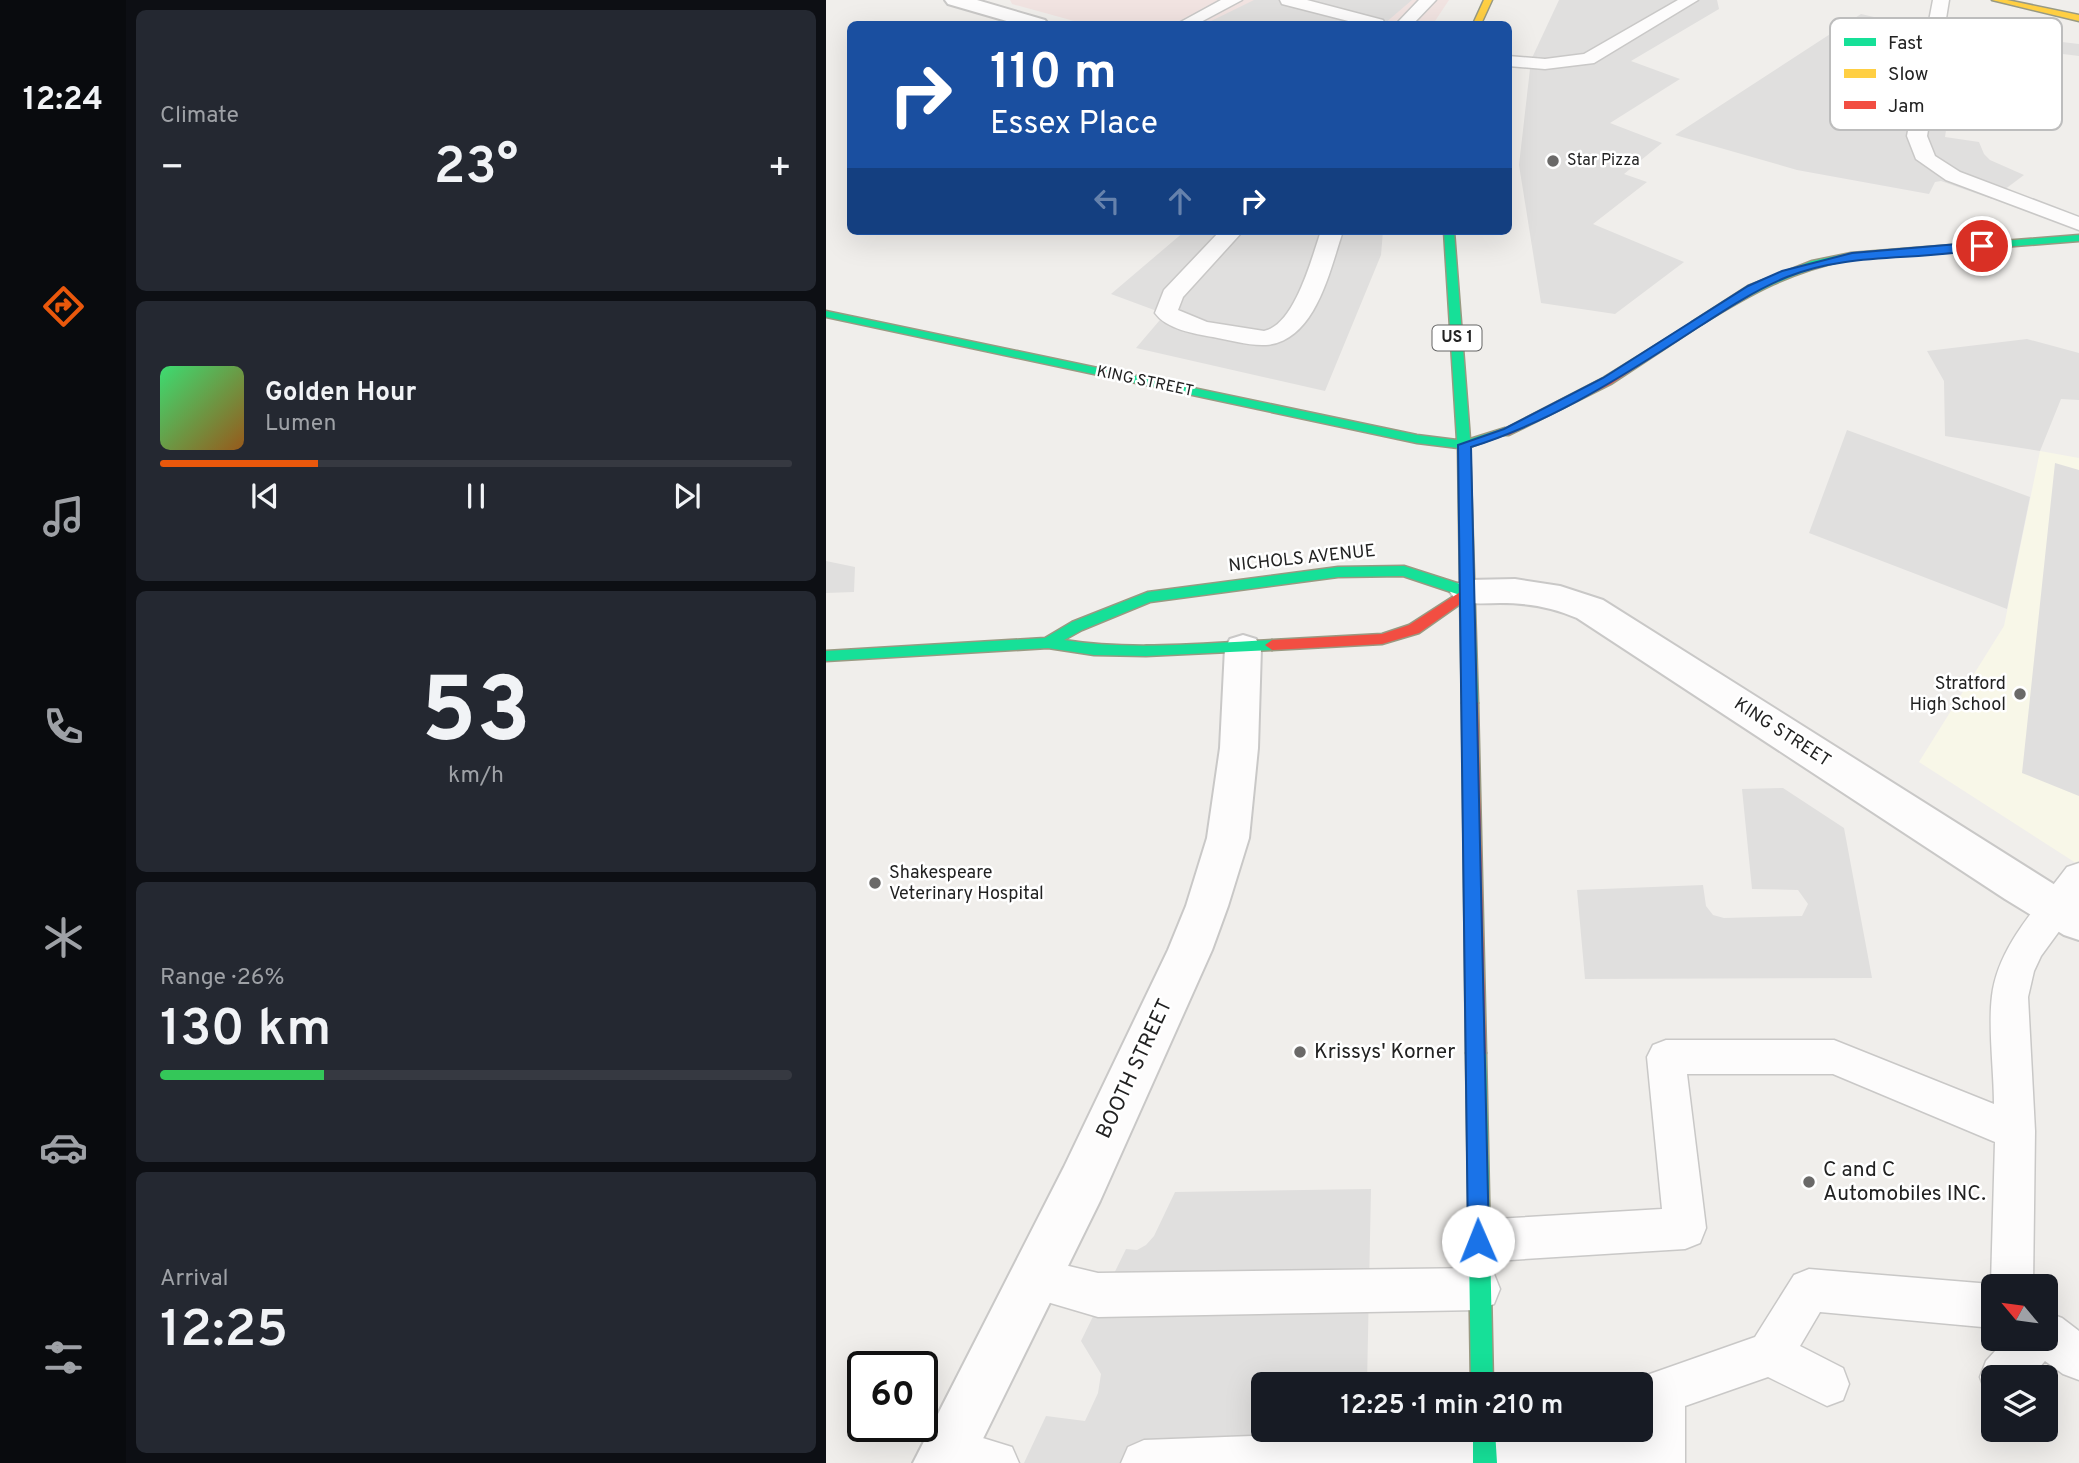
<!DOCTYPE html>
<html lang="en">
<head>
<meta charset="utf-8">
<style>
  :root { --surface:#171b24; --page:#242831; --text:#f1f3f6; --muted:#9ea1a6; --line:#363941; --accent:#ea580c }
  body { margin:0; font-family:Overpass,sans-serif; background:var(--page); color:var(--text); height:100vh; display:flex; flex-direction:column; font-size:26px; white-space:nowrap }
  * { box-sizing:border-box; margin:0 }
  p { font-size:23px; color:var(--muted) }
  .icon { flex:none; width:38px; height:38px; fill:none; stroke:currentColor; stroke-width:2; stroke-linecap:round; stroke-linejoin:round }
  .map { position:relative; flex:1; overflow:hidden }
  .sheet { display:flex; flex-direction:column; gap:10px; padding:10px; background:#0d0f14; width:700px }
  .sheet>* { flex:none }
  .guide { position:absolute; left:21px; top:21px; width:665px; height:214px; border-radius:10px; box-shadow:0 7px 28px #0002; background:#1a4fa0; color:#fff; overflow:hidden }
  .needle { width:46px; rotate:299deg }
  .fabs { position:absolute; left:1155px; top:1274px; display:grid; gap:14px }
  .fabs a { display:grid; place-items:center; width:77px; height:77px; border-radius:10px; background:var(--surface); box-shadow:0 7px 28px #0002; font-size:35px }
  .speed { position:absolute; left:21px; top:1351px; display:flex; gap:14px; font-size:35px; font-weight:700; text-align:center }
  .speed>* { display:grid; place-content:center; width:91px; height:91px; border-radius:50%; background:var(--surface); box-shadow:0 7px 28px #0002; line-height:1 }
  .speed .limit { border:4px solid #111; border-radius:10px; background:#fff; color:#111 }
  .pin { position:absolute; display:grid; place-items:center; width:60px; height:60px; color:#fff; margin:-30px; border:4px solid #fff; border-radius:50%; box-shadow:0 2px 7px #0007 }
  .me { position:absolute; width:77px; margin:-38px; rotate:359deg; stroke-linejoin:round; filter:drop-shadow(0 0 5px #0008) }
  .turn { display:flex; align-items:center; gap:24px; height:147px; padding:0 28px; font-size:32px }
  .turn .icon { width:91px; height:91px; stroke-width:2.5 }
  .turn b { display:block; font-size:49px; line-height:60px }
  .lanes { display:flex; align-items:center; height:66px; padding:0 28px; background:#0003; justify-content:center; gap:35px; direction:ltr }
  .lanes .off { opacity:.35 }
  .big { font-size:52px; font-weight:600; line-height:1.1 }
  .sheet .widget { flex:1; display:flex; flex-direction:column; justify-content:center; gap:10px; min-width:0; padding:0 24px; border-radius:10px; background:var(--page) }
  .sheet .dial { align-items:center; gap:0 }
  .dial b { font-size:91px; line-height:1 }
  .song { display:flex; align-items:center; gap:21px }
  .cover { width:84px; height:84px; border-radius:10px; background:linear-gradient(135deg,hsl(140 70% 55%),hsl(30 70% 35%)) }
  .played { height:7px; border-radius:4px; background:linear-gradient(90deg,var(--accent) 25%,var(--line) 25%) }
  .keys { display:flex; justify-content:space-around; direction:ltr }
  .heat { display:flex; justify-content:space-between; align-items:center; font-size:38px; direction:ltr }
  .charge { height:10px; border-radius:5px; background:linear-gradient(90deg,#34c759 26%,var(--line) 0) }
  .trip { position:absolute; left:425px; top:1372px; width:402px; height:70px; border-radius:10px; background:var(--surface); box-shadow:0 7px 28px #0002; font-weight:600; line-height:70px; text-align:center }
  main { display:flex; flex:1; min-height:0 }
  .tabs { display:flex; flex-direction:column; width:126px; justify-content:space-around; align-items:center; background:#090b0e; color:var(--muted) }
  .tabs .icon { width:49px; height:49px }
  .tabs .current { color:var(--accent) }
  .tabs b { font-size:32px; color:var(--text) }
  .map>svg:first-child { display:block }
  .commercial { fill:#f1e3e1 }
  .education { fill:#f8f7e8 }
  .parking { fill:#e0dfde }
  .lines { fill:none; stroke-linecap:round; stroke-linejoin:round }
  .lane-casing { stroke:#c9c8c7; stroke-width:3 }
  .street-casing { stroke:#c9c8c7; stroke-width:4 }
  .fast-casing { stroke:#999a82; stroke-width:3 }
  .slow-casing { stroke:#999a82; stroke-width:3 }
  .jam-casing { stroke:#999a82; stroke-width:3 }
  .lane { fill:#fdfcfc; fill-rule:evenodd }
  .street { fill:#fdfcfc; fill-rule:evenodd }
  .fast { fill:#16e098; fill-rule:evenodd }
  .slow { fill:#ffcf43; fill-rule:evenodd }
  .jam { fill:#f24e42; fill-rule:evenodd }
  .route { fill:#1a73e8; stroke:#114b97; stroke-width:2 }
  .poi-dot { fill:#6a6968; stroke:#fff; stroke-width:2.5 }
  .labels { text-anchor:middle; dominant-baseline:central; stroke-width:5; stroke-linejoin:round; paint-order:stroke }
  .far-poi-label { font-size:16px; fill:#222; stroke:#fff; text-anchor:start }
  .shield { fill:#fff; stroke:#646464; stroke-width:2 }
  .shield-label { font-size:16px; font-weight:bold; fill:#222 }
  .far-street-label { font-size:16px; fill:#222; stroke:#fff }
  .street-label { font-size:18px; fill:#222; stroke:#fff }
  .poi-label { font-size:18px; fill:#222; stroke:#fff; text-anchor:end }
  .near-poi-label { font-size:21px; fill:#222; stroke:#fff; text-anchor:start }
  .near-street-label { font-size:21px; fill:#222; stroke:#fff }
  .key { fill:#fff; stroke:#bdbdbd; stroke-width:2 }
  .key-label { font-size:19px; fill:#222 }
</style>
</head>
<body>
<main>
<nav class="tabs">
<b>12:24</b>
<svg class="icon current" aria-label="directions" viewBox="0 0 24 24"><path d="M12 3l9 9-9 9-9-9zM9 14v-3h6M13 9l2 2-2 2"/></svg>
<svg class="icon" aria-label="music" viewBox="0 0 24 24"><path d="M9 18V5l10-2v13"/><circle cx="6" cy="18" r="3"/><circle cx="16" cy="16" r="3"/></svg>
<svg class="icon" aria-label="phone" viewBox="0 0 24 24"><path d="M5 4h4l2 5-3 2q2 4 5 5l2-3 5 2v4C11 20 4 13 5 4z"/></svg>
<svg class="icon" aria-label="climate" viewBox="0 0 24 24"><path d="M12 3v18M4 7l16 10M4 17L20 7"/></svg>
<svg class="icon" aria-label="car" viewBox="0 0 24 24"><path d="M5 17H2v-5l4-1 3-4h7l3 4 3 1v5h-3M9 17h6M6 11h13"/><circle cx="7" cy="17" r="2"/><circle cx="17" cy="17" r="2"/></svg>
<svg class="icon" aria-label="filters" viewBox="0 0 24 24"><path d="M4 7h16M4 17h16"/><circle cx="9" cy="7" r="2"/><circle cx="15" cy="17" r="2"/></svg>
</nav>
<section class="sheet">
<div class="widget"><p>Climate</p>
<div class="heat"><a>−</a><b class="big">23°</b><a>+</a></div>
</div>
<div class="widget">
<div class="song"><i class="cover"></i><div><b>Golden Hour</b><p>Lumen</p></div></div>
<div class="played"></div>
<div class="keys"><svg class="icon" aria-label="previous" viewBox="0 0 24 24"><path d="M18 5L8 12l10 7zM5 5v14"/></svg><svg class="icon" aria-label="pause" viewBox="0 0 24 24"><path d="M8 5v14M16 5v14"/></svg><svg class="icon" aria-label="next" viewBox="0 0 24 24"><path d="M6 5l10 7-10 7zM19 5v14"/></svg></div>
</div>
<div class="widget dial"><b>53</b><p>km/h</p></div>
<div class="widget"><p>Range · 26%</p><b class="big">130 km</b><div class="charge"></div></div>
<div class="widget"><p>Arrival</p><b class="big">12:25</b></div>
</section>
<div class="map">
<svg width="1253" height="1463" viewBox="0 0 1253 1463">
  <rect width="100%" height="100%" fill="#f0eeeb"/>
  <path class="commercial" d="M184,0H623L607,24H259L186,4Z"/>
  <path class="education" d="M1214,451L1253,458V865L1093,762L1178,626Z"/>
  <path class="parking" d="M428,0H586L558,24H379Z
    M733,0H891L893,9L805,61L854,79L784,123L836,143L798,174L821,182L767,224L858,262L789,314L715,303L693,165L705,60Z
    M1035,14L1074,23L1253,44V56L1153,44L1139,45L1132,49L1119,137L1153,142L1158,154L1164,160L1198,175L1166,199L1115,181L1109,182L1103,194L971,170L849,135Z
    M359,231H557L555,255L499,391L310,348L339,314L285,294Z
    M1201,339L1253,353V400L1235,399L1214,451L1119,436L1118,381L1101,351Z
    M1021,430L1204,497L1181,609L983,533Z
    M1229,463L1253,470V796L1196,773Z
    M0,561L29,567L28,592L0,593Z
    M957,788L1018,828L1046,978L759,979L751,890L877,885L880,906L887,915L898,918L976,916L982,904L972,890L926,889L916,789Z
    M545,1189L541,1384H438V1430H541L540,1463H198L220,1416L259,1421L272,1393L275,1374L255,1341L300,1249L311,1250L320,1245L328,1236L349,1192Z"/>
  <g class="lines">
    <g class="lane-casing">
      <path id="lane" d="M395,0H416L371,24H351Z
        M454,0H481L557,20L559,24H534L456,4Z
        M593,0H610L587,24H570Z
        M852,0H872L768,63L719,69L682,66V56L719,59L758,54Z
        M1107,0H1123L1101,136L1109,156L1134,172L1253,217V230L1120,180L1090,159L1081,136Z
        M394,231H417L357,297L352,310L381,322L438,331C469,325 486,257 495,231H517C504,269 490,341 440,345C423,346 404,340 387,337C369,334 340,329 329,313L338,290Z
        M1253,863V904L1215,956L1208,971L1202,997L1209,1131L1207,1286H1167V1328L994,1312L974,1346L1017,1368L1023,1384L1017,1400L1001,1406L942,1377L859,1406V1463H295L302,1447L318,1440L583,1430H706L813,1436L816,1389L821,1375L929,1337L968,1275L983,1269L1165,1284L1169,1142L1007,1074H861L880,1228L874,1243L859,1249L652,1262L637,1256L631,1241L637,1226L652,1220L836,1209L821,1057L827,1045L840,1040H1008L1168,1104C1168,1071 1162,1027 1166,996C1172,946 1212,906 1241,867Z
        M209,1258L272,1273L653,1268L668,1274L674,1289L668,1304L653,1310L272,1317L194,1294L188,1279L194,1264Z
        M1220,1312L1236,1318L1253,1331V1380L1237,1374L1219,1361L1205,1377H1167V1396L1160,1393L1154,1377L1160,1361L1180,1339H1220Z
        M121,1427L186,1447L193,1463H103L98,1450L105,1434Z"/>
    </g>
    <g class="street-casing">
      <path id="street" d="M119,0H151L219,20L222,24H191L122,4Z
        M689,579L734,586L777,600L1253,900V940L1238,935L1179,899L751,618C726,607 702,603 674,603C659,603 645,605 630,600L624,592L630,584L642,580Z
        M417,635L430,639L435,648L432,748L423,838L402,906L386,950L274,1201L145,1463H87L238,1167L342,950L360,906L381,838L394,748L399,648L404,639Z"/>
    </g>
    <g class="fast-casing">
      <path id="fast" d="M618,231H628L644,439L679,428L685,432L644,447L652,703L649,707H639L636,703L634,595L577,576L512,577L324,602L256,630L238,640C307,651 377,643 446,640L453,645L446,650L320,656L268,655L222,648L0,661V651L219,638L246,622L322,592L512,567L578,566L634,584L632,448L591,443L0,317V311L591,435L631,440Z
        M1253,235V241L1025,259C964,272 928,292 876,324L872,325L866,322L922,286L986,261L1025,253Z
        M650,1044L657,1047L660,1053L667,1384H645L640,1053L643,1047Z
        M647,1430H669L671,1463H647Z"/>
    </g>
    <g class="slow-casing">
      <path id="slow" d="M658,0H666L655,24H647Z
        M1166,0H1181L1253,15V21Z"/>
    </g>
    <g class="jam-casing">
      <path id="jam" d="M872,319L878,322L876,324L785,384L683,435H675L673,432L777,378Z
        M642,587L649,592L647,595L593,633L556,644L446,650L439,645L446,640L556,634L583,625Z
        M644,697L652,703L660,1053L657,1059L650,1062L643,1059L640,1053L636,703Z"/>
    </g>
    <use href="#lane" class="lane"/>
    <use href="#street" class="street"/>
    <use href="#fast" class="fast"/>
    <use href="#slow" class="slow"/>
    <use href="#jam" class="jam"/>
  </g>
  <path class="route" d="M1156,242L1160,243V248C1094,262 1025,251 961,277C922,293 887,318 851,341C786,383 719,424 645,447L663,1241L660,1248L652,1251L645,1248L642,1241L632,445L678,429L777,378L922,286L956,271L1026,253Z"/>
  <g class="poi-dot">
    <circle cx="727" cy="161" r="7"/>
    <circle cx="1194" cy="694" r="7"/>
    <circle cx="49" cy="883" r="7"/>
    <circle cx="474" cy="1052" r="7"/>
    <circle cx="983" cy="1182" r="7"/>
  </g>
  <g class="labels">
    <g class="far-poi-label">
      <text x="741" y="161">Star Pizza</text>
    </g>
    <rect class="shield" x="606.5" y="325.5" width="49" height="25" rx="5"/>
    <g class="shield-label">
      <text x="631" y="338">US 1</text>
    </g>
    <g class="far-street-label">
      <text transform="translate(319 382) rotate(12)">KING STREET</text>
    </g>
    <g class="street-label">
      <text transform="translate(476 559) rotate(-6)">NICHOLS AVENUE</text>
      <text transform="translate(956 733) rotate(33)">KING STREET</text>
    </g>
    <g class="poi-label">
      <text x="1180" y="684">Stratford<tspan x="1180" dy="21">High School</tspan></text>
      <text x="63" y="873" text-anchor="start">Shakespeare<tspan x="63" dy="21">Veterinary Hospital</tspan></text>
    </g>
    <g class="near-poi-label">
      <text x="488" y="1052">Krissys' Korner</text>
      <text x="997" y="1170">C and C<tspan x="997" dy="24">Automobiles INC.</tspan></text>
    </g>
    <g class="near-street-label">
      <text transform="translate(309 1069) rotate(-65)">BOOTH STREET</text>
    </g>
  </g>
  <rect x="1004" y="18" width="232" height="112" rx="10" class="key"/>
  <rect x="1018" y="38" width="32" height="8" fill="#16e098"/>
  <rect x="1018" y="69" width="32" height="9" fill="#ffcf43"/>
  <rect x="1018" y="101" width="32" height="8" fill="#f24e42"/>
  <g class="key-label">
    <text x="1062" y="49">Fast</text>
    <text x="1062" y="80">Slow</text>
    <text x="1062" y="112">Jam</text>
  </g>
</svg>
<div class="fabs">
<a><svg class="needle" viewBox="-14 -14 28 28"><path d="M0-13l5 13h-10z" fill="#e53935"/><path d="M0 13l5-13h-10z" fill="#9ea1a6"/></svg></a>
<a><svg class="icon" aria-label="layers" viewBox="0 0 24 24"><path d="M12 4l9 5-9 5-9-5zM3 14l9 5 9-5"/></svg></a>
</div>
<div class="speed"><div class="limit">60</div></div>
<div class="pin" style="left:1156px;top:246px;background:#d93025"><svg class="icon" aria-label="arrive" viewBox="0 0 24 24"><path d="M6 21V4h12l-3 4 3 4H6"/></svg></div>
<svg class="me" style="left:652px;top:1241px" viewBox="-20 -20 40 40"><circle r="19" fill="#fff"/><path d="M0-13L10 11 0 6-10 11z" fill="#1a73e8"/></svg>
<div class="trip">12:25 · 1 min · 210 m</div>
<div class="guide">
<div class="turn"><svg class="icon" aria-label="right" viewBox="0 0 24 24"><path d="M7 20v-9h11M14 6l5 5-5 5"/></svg><div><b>110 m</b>Essex Place</div></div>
<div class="lanes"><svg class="icon off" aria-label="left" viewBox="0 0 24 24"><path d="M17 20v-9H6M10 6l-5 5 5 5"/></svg><svg class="icon off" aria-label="ahead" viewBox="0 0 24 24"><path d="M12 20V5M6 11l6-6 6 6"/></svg><svg class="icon" aria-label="right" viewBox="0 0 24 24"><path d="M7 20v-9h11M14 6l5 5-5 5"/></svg></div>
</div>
</div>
</main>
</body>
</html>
